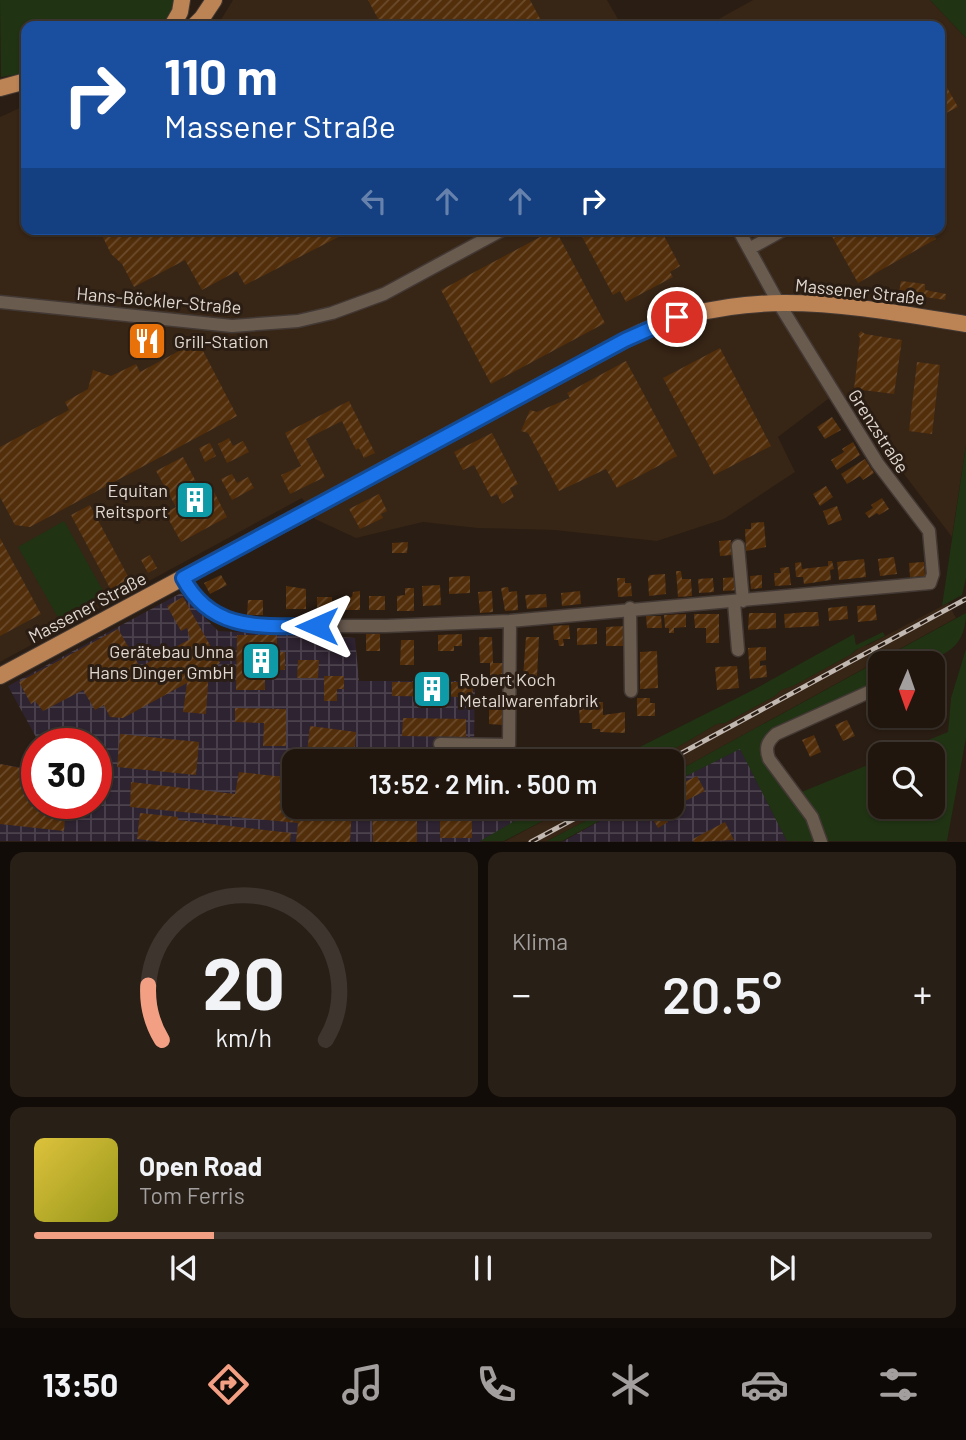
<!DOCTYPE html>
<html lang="de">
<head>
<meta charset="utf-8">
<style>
  :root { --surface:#20160e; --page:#281f17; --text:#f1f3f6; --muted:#a29f9e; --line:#3d352e; --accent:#f39f83 }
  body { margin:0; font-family:Barlow,sans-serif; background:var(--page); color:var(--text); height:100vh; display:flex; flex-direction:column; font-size:26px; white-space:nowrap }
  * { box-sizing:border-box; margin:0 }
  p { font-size:23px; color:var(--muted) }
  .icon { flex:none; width:38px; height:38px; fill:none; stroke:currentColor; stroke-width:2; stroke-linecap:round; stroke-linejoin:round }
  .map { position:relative; height:842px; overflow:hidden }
  .sheet { display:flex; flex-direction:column; gap:10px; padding:10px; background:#120c08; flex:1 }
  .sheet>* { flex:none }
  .banner { position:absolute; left:21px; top:21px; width:924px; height:214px; border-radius:14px; box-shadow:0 2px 5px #0004,0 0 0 2px var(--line); background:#1a4fa0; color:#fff; overflow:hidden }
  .needle { width:46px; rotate:182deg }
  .buttons { position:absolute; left:868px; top:651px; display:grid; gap:14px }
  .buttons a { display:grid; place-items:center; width:77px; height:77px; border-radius:14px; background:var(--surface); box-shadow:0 2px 5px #0004,0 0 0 2px var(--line); font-size:35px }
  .speed { position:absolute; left:21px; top:728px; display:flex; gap:14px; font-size:35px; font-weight:700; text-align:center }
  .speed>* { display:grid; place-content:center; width:91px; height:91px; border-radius:50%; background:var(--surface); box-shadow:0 2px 5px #0004,0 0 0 2px var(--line); line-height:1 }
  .speed .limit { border:10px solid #d22; background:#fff; color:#111 }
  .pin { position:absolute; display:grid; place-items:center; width:60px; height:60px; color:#fff; margin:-30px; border:4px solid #fff; border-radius:50%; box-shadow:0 2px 7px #0007 }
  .me { position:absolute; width:77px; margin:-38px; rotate:270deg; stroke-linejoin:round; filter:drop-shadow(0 0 5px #0008) }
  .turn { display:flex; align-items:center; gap:24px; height:147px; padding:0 28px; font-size:32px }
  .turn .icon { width:91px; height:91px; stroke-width:2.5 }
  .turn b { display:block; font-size:49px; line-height:60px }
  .lanes { display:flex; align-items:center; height:66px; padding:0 28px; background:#0003; justify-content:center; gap:35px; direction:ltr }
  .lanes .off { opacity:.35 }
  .big { font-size:52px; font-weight:600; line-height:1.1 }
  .sheet .tile { flex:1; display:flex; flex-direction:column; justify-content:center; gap:10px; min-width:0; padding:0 24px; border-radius:14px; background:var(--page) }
  .sheet .dial { align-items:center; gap:0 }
  .dial svg { height:182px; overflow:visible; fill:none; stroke:var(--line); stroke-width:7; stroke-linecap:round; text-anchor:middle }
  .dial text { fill:var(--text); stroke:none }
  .song { display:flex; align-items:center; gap:21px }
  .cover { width:84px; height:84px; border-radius:10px; background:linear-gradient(135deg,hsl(50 70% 55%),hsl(60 70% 35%)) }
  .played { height:7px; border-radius:4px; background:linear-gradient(90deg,var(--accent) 20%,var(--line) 20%) }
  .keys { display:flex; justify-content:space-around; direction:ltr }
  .heat { display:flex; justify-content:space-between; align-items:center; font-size:38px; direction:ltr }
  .sheet .tiles { flex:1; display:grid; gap:10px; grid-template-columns:1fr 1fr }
  .tile:last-child { grid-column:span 2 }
  .trip { position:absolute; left:282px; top:749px; width:402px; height:70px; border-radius:14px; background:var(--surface); box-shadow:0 2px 5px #0004,0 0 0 2px var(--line); font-weight:600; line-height:70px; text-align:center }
  .tabs { display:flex; height:112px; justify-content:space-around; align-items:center; background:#0d0906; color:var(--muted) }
  .tabs .icon { width:49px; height:49px }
  .tabs .on { color:var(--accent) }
  .tabs b { font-size:32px; color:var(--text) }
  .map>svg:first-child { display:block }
  .built { fill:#372516 }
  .industrial { fill:url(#industrial-grid); fill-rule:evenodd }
  .grass { fill:#203313 }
  .building { fill:url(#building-hatch) }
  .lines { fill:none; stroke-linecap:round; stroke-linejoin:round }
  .minor-casing { stroke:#433934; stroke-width:15 }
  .major-casing { stroke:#433934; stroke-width:18 }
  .minor { stroke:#6a5b4f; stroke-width:12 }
  .major { stroke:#bc8355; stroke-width:16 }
  .rail-casing { stroke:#c1b8b1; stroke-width:5 }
  .rail { stroke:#2a1d13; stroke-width:2.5; stroke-dasharray:8; stroke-linecap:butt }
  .route-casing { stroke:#114b97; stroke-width:18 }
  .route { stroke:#1a73e8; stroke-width:12 }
  .labels { text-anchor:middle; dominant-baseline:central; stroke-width:6; stroke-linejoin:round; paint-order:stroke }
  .street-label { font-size:18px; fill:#e0d8d1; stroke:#2a1d13 }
  .poi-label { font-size:18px; fill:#e0d8d1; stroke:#2a1d13; text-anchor:start }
</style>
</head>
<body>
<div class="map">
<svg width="966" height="842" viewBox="0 0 966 842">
  <defs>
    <pattern id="industrial-grid" width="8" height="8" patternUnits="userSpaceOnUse" patternTransform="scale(1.75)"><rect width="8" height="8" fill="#2e2331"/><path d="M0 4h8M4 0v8" fill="none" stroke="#4c424e"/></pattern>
    <pattern id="building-hatch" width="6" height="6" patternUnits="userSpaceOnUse" patternTransform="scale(1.75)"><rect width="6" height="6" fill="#522e0a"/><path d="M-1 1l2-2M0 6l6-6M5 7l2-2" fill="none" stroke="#6b4c2d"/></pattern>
  </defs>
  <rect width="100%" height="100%" fill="#2a1d13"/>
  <path class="built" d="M233,0H607L622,26H217Z
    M753,0H930L966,38V445L952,537L842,393L828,399L778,437L795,472L724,519L657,541L554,530L477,528L423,522L356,538L315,519L302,498L0,662V117L26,105V229H940V26H706Z
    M948,603L956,618L672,774V761H654L717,724L725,723L775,696L780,690L793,686L850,655L862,646L868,645Z
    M569,807H612L547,841L504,842Z"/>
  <path class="industrial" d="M181,593L218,631L355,638L359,681H475L474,748L598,747L606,761H294V807H539L480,842L0,841V764L31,769L37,739L8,686ZM37,744H96V803H37Z
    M740,748L787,841L562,842L625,807H672V783Z"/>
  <path class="grass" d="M0,0H176V7L165,26H26V73L1,77Z
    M930,0H966V38Z
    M966,445V578L962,595L942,606Z
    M64,521L106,596L60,621L18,547Z
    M966,613C966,663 918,663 880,663V682L762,744L812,824L817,841H787L740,749L672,783V774Z
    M883,632L885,636L856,650L850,655L793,686L781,690L775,696L725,723L717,724L654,761H612L753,690L854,634L856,645Z
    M966,649V738L947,841H824L799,793L880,760V807H933V754H894L948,732L951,698Z
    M539,807H569L504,841H480Z
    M612,807H625L562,841H547Z"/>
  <path class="building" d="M368,0H530L544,26H382Z
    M945,84L958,107L940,116V87Z
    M99,229H354L245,285L237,271L202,290L185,260L134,287L122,264L111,254Z
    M555,229L605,323L491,384L441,290Z
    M578,229H671L663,234L680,266L670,272L673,277L626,302L620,291L613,295Z
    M833,229H931L936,239L858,283L829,231Z
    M901,281L925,284V290L946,294L945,300L899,293Z
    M861,331L865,334L902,340L894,394L854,389L860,338L858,335Z
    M190,345L201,347L237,416L30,527L15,525L0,497V447L69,410L65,402L88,389L93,370L111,376L136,364L140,372Z
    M720,348L771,446L714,475L663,378Z
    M626,361L677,456L617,488L606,469L559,491L528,433L521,431L530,410L537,412L570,398L567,393Z
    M917,362L940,365L932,434L909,431Z
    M349,401L375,453L364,458L359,448L356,450L342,421L306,439L325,477L290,494L281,475L301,466L285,433Z
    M832,417L841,430L825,439L817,427Z
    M492,433L518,484L510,488L514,497L502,504L497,494L491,497L474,465L463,470L454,452Z
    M229,438L233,446L243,441L249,452L227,463L218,444Z
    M853,442L860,455L837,470L831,460L844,452L842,449Z
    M210,443L216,456L205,462L199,448Z
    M183,457L202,493L212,488L227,517L181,542L165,513L176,507L156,471Z
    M865,459L874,473L863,480L860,476L847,484L841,474Z
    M232,474L237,483L248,477L254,488L232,500L221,479Z
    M826,486L833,497L820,506L813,494Z
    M379,494L387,511L381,514L383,518L360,529L349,509Z
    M882,498L889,509L879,515L877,513L869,518L865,513L873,508L871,505Z
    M90,505L131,582L112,592L71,515Z
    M837,506L842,520L828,525L823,511Z
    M764,522L766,547L746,551L745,529H751V523Z
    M0,538L41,614L0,636Z
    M731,540L732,555L720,556L719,541Z
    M408,542L407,553H392V543Z
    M150,555L157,568L148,573L141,560Z
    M894,557L897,574L880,576L878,559Z
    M864,559L866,577L839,580L837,562Z
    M828,561H832L834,569L830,570L831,580L804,584L803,577H796L795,563L801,562L802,569L828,566Z
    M924,562L925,576L910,577L909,563Z
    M789,567L791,585L775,586L774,573H781L780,568Z
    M676,571H681L682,579H691L692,596L678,597Z
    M665,574L666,594L649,596L648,578L650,575Z
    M221,575L227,585L210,594L204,583Z
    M762,575V588L751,589L750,576Z
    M470,576V593L449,594V577Z
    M738,577L739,590L723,591V578Z
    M617,578H625V583H631L632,596L618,597Z
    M713,578L714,592L699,593L698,579Z
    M440,585L441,605L423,606L422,586Z
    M286,586L306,589V609H286Z
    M508,587L509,592L517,591L518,610L505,611L501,588Z
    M405,588H414V611H397V596L405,595Z
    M360,591V610H345V597H352L353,592Z
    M492,591L493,612L480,613L478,592Z
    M580,591L581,604L562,606L561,593Z
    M546,594L547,607L527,609L525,595Z
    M369,596H385V610H369Z
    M183,597L220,663L209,669L206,714L183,712L187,683L123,718L110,717L104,705L95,710L83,690L43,711L35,701L31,704L19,682L118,629L140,667L190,639L187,628L181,631L167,606Z
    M317,597H332V610H317Z
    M248,600H263V615H247Z
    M875,605L877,620L858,622L857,606Z
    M847,606L848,619L829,621L828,608Z
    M806,612H818L819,626L785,628L784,614Z
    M749,613H776V628L748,630Z
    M686,614V627L674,628V633H669V628H665L664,615Z
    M694,614H719V643H706V628H695Z
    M646,616H661L662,628H647Z
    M569,625L570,639H563L564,646H559L558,640H554L553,626Z
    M624,626V646H606V627Z
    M577,628H597V644L577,645Z
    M366,634H380V651H366Z
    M462,634V646H454V651H438V635Z
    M237,635H277V652H285V670H265V690H236Z
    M479,637H492L493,663H505V682H490V663H480Z
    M526,637H539L537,677H541V681H533V677H523Z
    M401,640H414V665H400Z
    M766,647V660L760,661V666L766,665L767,677L750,679L748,648Z
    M657,651L658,688L640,689V652Z
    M298,660H319L318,678H297Z
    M737,666L739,688L717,690L715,667Z
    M324,676H344V689H337V701H324Z
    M392,682H473V697L392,696Z
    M503,696V725L489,724V697Z
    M637,698H650V703H655V716H637Z
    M603,702V715L625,712V733L600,732V729H592V723H580L579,707H592L591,703Z
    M880,704V716H886L888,721L875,727L867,710Z
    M235,708L286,709V746H263L264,723L235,722Z
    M403,718L466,719V737L402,736Z
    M847,720L855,736L843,741L835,725Z
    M310,726L356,732L354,761H306Z
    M120,734L199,742L196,775L117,767Z
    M814,735L821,752L810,757L802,740Z
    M524,749H535V761H525Z
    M0,764L37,771V803H66L64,831L0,824Z
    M239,772L294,778V807H352L350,842H296L298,823L130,807L131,782L235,794Z
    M697,776L705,791L663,812L668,822L658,828L646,807H672V788Z
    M372,807H417V842H373Z
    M440,807H472V838H440Z
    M140,813L178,817V820L291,833L290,842H162L137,839Z
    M725,822L734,840L694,842L693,839Z"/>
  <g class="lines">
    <g class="minor-casing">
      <path id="minor" d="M749,249L785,229
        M0,302L232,326L298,321L332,313L384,294L504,229
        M738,546L743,601
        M183,578L201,602L219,615L234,622L271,626H386L510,621L930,583L933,574L929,531L878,464L778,302L738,229
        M734,602L738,650
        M630,608L631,691
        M931,663H933
        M440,744L509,745L510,621
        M821,842L812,817L769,759C765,748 767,742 776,734L880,687"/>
    </g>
    <g class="major-casing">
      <path id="major" d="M172,26L180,12L182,0
        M194,26L202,18L214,0
        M0,88L26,81
        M0,676L625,340C737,282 848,305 966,324"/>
    </g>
    <use href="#minor" class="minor"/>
    <use href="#major" class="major"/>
    <g class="rail-casing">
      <path id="rail" d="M667,761L966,599
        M531,842L596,807"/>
    </g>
    <use href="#rail" class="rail"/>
  </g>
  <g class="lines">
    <g class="route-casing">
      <path id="route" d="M317,626C263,626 212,633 183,578L625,340L677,317"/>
    </g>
    <use href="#route" class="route"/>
  </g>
  <defs>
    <g id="restaurant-square" transform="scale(2.0125)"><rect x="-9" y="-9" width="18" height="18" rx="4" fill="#e8710a" stroke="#2a1d13"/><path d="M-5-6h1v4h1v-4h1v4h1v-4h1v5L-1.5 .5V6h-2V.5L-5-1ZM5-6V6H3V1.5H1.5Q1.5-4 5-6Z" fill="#fff"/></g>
    <g id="building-square" transform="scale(2.0125)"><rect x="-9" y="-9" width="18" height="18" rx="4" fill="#0f9aa8" stroke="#2a1d13"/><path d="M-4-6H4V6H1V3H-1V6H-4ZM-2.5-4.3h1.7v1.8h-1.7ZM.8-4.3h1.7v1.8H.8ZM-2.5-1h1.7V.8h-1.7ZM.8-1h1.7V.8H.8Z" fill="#fff"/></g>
  </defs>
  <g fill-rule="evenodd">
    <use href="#restaurant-square" x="147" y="341"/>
    <use href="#building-square" x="195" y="500"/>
    <use href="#building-square" x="261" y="661"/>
    <use href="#building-square" x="432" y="689"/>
  </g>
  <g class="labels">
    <g class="street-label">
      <text transform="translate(860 291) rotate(6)">Massener Straße</text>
      <text transform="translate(159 300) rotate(5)">Hans-Böckler-Straße</text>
      <text transform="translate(879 431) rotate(57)">Grenzstraße</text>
      <text transform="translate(87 607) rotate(-28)">Massener Straße</text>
    </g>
    <g class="poi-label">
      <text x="174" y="341">Grill-Station</text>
      <text x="168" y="490" text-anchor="end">Equitan<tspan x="168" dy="21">Reitsport</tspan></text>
      <text x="234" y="651" text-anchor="end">Gerätebau Unna<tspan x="234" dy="21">Hans Dinger GmbH</tspan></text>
      <text x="459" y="679">Robert Koch<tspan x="459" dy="21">Metallwarenfabrik</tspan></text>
    </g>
  </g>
</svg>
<div class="buttons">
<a><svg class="needle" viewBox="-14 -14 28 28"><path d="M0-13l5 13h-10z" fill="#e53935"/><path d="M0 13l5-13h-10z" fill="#a29f9e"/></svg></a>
<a><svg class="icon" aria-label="search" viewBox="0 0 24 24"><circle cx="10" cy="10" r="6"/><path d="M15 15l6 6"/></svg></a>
</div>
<div class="speed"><div class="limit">30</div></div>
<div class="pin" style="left:677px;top:317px;background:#d93025"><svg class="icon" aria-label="arrive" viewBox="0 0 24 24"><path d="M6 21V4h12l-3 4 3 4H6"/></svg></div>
<svg class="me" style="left:317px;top:626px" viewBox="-20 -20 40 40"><path d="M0-17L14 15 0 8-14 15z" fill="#1a73e8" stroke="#fff" stroke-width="4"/></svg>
<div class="trip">13:52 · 2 Min. · 500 m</div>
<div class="banner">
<div class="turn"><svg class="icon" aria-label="right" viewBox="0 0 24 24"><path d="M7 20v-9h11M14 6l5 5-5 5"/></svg><div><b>110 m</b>Massener Straße</div></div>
<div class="lanes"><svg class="icon off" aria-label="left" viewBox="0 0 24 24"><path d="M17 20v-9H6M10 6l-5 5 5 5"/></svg><svg class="icon off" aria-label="ahead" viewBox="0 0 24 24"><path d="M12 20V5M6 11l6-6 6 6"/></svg><svg class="icon off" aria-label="ahead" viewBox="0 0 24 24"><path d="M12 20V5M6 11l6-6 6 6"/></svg><svg class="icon" aria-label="right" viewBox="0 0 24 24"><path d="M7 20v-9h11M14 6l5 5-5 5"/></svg></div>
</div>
</div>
<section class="sheet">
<div class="tiles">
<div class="tile dial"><svg viewBox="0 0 100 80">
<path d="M14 69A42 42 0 1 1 86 69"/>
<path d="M14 69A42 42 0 0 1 8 45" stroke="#f39f83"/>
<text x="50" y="56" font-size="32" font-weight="700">20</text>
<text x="50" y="72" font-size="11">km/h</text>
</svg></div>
<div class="tile"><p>Klima</p>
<div class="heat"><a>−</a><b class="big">20.5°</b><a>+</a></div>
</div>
<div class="tile">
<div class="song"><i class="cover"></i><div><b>Open Road</b><p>Tom Ferris</p></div></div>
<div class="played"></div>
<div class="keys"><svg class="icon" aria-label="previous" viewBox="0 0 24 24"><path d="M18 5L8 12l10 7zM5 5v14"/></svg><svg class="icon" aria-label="pause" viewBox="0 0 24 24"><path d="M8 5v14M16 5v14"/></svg><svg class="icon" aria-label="next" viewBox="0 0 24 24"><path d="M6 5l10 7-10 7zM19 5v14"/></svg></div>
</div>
</div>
</section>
<nav class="tabs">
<b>13:50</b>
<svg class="icon on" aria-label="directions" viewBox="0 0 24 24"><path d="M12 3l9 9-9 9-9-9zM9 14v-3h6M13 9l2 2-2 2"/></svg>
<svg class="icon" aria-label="music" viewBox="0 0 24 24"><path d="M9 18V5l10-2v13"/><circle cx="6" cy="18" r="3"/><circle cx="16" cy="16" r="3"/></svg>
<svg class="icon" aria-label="phone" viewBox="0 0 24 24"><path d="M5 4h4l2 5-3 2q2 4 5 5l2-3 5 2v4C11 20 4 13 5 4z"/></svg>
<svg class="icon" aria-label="climate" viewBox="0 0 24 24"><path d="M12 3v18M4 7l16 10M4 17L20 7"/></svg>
<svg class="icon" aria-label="car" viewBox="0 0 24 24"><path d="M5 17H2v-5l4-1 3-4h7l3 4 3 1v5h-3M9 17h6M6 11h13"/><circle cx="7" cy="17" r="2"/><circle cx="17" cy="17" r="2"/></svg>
<svg class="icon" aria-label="filters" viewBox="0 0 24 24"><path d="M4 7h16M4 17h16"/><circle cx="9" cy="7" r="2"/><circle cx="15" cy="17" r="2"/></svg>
</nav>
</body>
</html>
